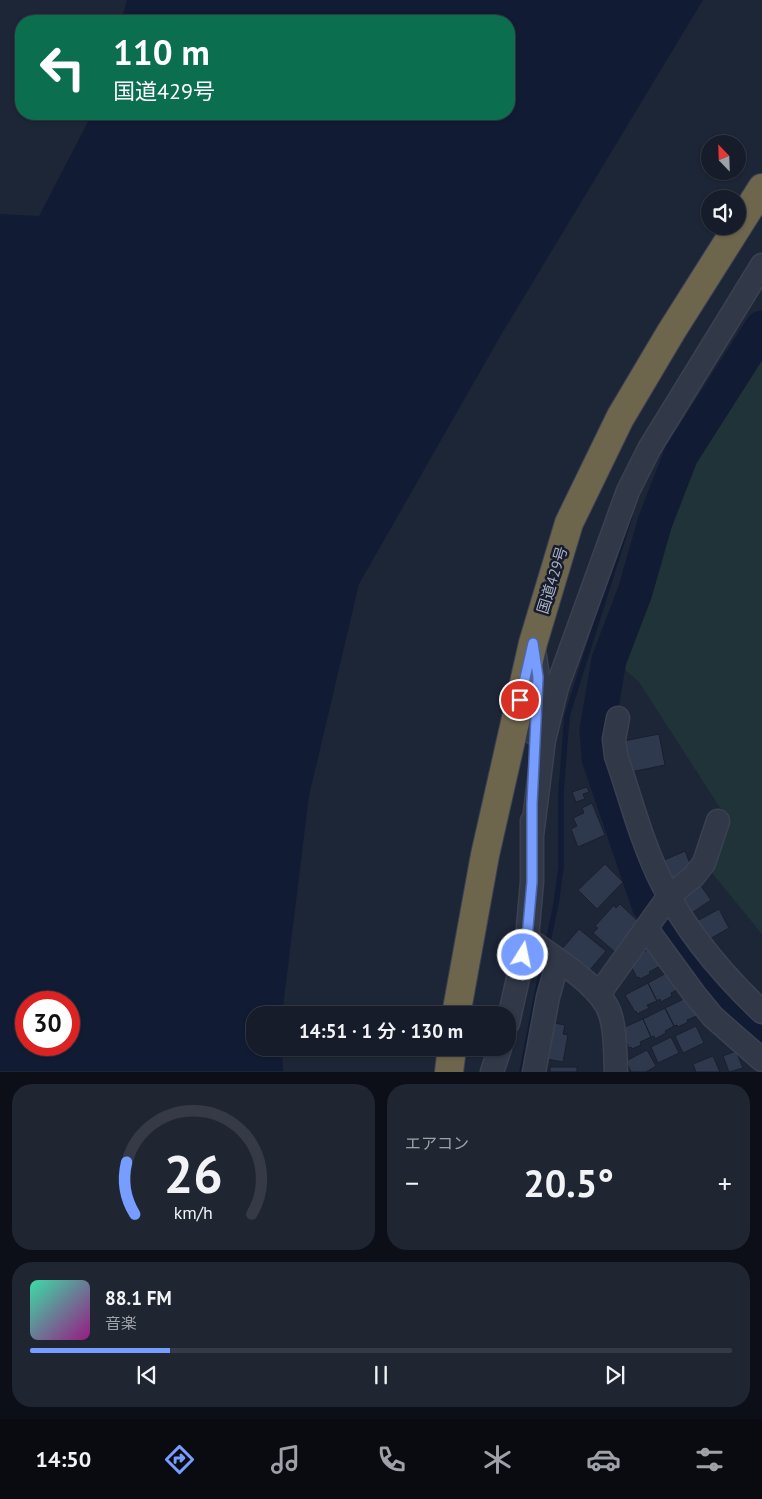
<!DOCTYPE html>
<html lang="ja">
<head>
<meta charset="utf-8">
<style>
  :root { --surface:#161c29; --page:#1f2531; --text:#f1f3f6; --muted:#9ea1a8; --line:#353a46; --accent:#769dff }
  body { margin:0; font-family:"PT Sans","Noto Sans JP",sans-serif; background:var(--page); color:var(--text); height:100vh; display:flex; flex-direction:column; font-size:19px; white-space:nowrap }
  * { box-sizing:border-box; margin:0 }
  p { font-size:16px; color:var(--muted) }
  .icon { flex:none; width:28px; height:28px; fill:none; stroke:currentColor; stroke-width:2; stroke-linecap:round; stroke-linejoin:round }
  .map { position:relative; height:1072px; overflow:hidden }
  .panel { display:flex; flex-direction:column; gap:12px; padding:12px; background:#0c0f17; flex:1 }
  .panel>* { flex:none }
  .guide { position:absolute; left:15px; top:15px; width:500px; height:105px; border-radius:20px; box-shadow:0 1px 4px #0004,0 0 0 1px var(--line); background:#0b6e4f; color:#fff; overflow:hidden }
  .needle { width:32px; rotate:337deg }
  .controls { position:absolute; left:701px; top:135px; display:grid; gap:10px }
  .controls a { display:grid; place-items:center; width:45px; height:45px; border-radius:50%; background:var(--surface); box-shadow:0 1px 4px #0004,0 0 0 1px var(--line); font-size:25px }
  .speed { position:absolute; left:15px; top:991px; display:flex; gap:10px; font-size:25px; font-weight:700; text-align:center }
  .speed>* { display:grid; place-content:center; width:65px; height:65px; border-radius:50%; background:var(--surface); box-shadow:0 1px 4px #0004,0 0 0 1px var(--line); line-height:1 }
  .speed .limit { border:8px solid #d22; background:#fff; color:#111 }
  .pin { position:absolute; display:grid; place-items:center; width:42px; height:42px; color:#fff; margin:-21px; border:2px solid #fff; border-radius:50%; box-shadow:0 1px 5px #0007 }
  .me { position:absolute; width:55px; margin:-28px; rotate:10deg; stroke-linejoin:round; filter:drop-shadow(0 0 4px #0008) }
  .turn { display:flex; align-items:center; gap:18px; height:105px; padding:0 15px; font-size:22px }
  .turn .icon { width:65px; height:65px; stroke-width:2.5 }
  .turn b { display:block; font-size:35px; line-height:42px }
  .big { font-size:38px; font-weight:600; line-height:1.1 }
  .panel .widget { flex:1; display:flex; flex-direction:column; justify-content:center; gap:8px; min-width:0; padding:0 18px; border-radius:20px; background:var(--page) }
  .panel .dial { align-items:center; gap:0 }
  .dial svg { height:130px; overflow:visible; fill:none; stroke:var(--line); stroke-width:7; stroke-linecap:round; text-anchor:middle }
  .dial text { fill:var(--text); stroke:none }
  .song { display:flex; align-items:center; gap:15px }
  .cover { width:60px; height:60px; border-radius:8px; background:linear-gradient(135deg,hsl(160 70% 55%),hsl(310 70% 35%)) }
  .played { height:5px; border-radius:2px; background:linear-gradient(90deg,var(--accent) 20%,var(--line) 20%) }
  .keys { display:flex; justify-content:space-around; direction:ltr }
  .heat { display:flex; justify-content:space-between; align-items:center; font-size:28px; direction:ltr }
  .panel .tiles { flex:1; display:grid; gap:12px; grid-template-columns:1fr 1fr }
  .widget:last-child { grid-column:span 2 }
  .trip { position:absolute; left:246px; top:1006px; width:270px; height:50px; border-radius:20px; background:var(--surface); box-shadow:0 1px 4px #0004,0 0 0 1px var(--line); font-weight:600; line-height:50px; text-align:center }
  .tabs { display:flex; height:80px; justify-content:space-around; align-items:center; background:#090b10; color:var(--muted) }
  .tabs .icon { width:35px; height:35px }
  .tabs .active { color:var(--accent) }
  .tabs b { font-size:22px; color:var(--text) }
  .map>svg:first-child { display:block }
  .green { fill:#1f3338 }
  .water { fill:#111c34; fill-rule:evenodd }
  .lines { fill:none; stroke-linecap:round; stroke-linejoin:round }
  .stream { stroke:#111c34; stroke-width:5.5 }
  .river { stroke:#111c34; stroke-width:35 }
  .building { fill:#2f394e; stroke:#191f2e }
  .street-casing { stroke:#3b4151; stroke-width:25 }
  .highway-casing { stroke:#3c4252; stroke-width:30 }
  .street { stroke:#313848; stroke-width:22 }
  .highway { stroke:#6e654d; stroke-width:28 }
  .route-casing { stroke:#4d66a6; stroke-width:12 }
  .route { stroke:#769dff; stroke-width:9 }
  .labels { text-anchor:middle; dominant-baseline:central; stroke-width:5; stroke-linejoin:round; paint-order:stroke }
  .street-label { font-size:15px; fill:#abb2c5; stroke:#171d2c }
</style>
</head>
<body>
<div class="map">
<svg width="762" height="1072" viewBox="0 0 762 1072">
  <rect width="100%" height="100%" fill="#1d2637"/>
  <path class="green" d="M762,345V934L712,873L726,817L639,682L621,666L655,556L690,454Z"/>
  <path class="water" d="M127,0H703L501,335L359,584L309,796L282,1015H255V1048H282L283,1071H0V214L39,216L92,114H509V21H121ZM26,1002H69V1045H26Z"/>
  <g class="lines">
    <path class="stream" d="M547,946L556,904L561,868V792L567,716L630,516
      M522,1072L544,957"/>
    <path class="river" d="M762,328L681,455L655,522L635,592L609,660L597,730L599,758L649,905L718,997L762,1038"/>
  </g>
  <path class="building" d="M659,734L665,765L631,772L624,741Z
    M587,787L589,792L583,794L585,799L576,802L572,792Z
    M592,803L605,835L578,847L571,829L577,826L573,818L584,813L582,808Z
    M685,851L693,871L670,881L662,861Z
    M605,864L623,882L597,909L578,890Z
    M699,883L711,900L690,914L679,897Z
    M620,904L642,925L616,953L593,933L598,928L595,926L614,905L616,908Z
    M719,909L729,928L708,940L697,921Z
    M579,929L606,951L588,972L561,950Z
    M651,948L660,966L649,972L650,974L640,979L639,977L637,978L628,960Z
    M670,971L679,989L671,993L672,996L661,1002L660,999L657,1001L648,983Z
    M648,983L657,1001L647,1005L649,1008L637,1014L636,1011L635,1012L625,995Z
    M688,997L697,1016L687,1020L688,1022L678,1027L677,1025L674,1026L665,1008Z
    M665,1008L674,1026L665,1031L666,1033L655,1039L654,1036L651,1037L643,1019Z
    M643,1019L651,1037L640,1042L641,1045L632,1049L631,1047L629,1048L620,1029Z
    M549,1022L565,1025L563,1034L568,1035L563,1062L541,1058Z
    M696,1026L704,1043L683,1053L675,1036Z
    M671,1037L679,1053L658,1063L651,1047Z
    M647,1050L656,1066L646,1072H631L626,1061Z
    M736,1051L743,1068L729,1072L723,1056Z
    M713,1056L720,1072H696L693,1064Z
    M550,1067H577V1072H550Z"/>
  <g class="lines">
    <g class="street-casing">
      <path id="street" d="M535,656L538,677L535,734
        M618,718L614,739L616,756C630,796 641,840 660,879C684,929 722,974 762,1012
        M532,836L544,740L557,687L628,491L649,449L762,265
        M646,928L695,995L713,1017L762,1060
        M527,938C552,957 604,986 611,1017C616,1034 615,1054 616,1072
        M599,994L669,896L694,876L704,863L718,821
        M508,1023L527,938L532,882V821
        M492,1072L500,1048
        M534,1072L548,997L558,961"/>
    </g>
    <g class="highway-casing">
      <path id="highway" d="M456,1015L485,855L533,643L569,523L620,418L671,332L762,188
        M449,1072L452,1048"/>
    </g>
    <use href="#street" class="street"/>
    <use href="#highway" class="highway"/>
  </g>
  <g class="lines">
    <g class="route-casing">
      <path id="route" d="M520,700L533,643L538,677L532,804V882L527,938L523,955"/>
    </g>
    <use href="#route" class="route"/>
  </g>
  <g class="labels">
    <g class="street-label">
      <text transform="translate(552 580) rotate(-73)">国道429号</text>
    </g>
  </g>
</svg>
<div class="controls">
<a><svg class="needle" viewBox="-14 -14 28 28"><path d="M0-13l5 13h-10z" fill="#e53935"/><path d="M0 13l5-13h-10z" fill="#9ea1a8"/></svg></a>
<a><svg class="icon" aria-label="sound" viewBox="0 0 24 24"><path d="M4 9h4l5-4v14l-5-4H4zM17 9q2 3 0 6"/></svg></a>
</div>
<div class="speed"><div class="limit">30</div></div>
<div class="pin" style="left:520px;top:700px;background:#d93025"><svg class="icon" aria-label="arrive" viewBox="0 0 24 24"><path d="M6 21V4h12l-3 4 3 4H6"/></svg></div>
<svg class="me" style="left:523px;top:955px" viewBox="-20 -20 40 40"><circle r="17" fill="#769dff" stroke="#fff" stroke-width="3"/><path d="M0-11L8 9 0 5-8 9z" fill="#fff"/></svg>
<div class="trip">14:51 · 1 分 · 130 m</div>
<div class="guide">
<div class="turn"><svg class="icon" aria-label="left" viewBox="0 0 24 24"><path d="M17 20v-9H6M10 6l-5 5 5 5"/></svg><div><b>110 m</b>国道429号</div></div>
</div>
</div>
<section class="panel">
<div class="tiles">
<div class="widget dial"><svg viewBox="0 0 100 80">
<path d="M14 69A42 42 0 1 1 86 69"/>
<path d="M14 69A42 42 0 0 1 9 37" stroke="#769dff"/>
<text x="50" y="56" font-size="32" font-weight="700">26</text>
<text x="50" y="72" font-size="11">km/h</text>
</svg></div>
<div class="widget"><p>エアコン</p>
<div class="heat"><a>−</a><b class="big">20.5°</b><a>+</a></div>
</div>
<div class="widget">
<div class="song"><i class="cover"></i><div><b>88.1 FM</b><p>音楽</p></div></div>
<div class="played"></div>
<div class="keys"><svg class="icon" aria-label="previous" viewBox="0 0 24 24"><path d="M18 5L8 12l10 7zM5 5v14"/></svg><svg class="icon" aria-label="pause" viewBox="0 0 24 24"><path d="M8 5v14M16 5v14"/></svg><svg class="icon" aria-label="next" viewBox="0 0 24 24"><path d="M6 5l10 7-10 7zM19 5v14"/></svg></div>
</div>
</div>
</section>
<nav class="tabs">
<b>14:50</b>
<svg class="icon active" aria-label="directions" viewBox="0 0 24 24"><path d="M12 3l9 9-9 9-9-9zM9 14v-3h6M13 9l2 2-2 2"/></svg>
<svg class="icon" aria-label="music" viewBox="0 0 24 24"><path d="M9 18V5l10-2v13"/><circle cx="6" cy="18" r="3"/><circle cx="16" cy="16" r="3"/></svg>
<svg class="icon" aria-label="phone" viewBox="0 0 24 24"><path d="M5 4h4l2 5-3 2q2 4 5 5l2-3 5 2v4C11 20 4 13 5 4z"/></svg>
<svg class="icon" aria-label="climate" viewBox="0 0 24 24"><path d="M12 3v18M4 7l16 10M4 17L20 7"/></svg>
<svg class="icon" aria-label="car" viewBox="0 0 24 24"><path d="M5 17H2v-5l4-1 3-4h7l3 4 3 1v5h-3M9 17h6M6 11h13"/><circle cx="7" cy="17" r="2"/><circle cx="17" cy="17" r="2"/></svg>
<svg class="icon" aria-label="filters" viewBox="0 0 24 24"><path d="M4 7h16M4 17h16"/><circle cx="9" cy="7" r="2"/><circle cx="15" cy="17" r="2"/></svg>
</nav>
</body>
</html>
